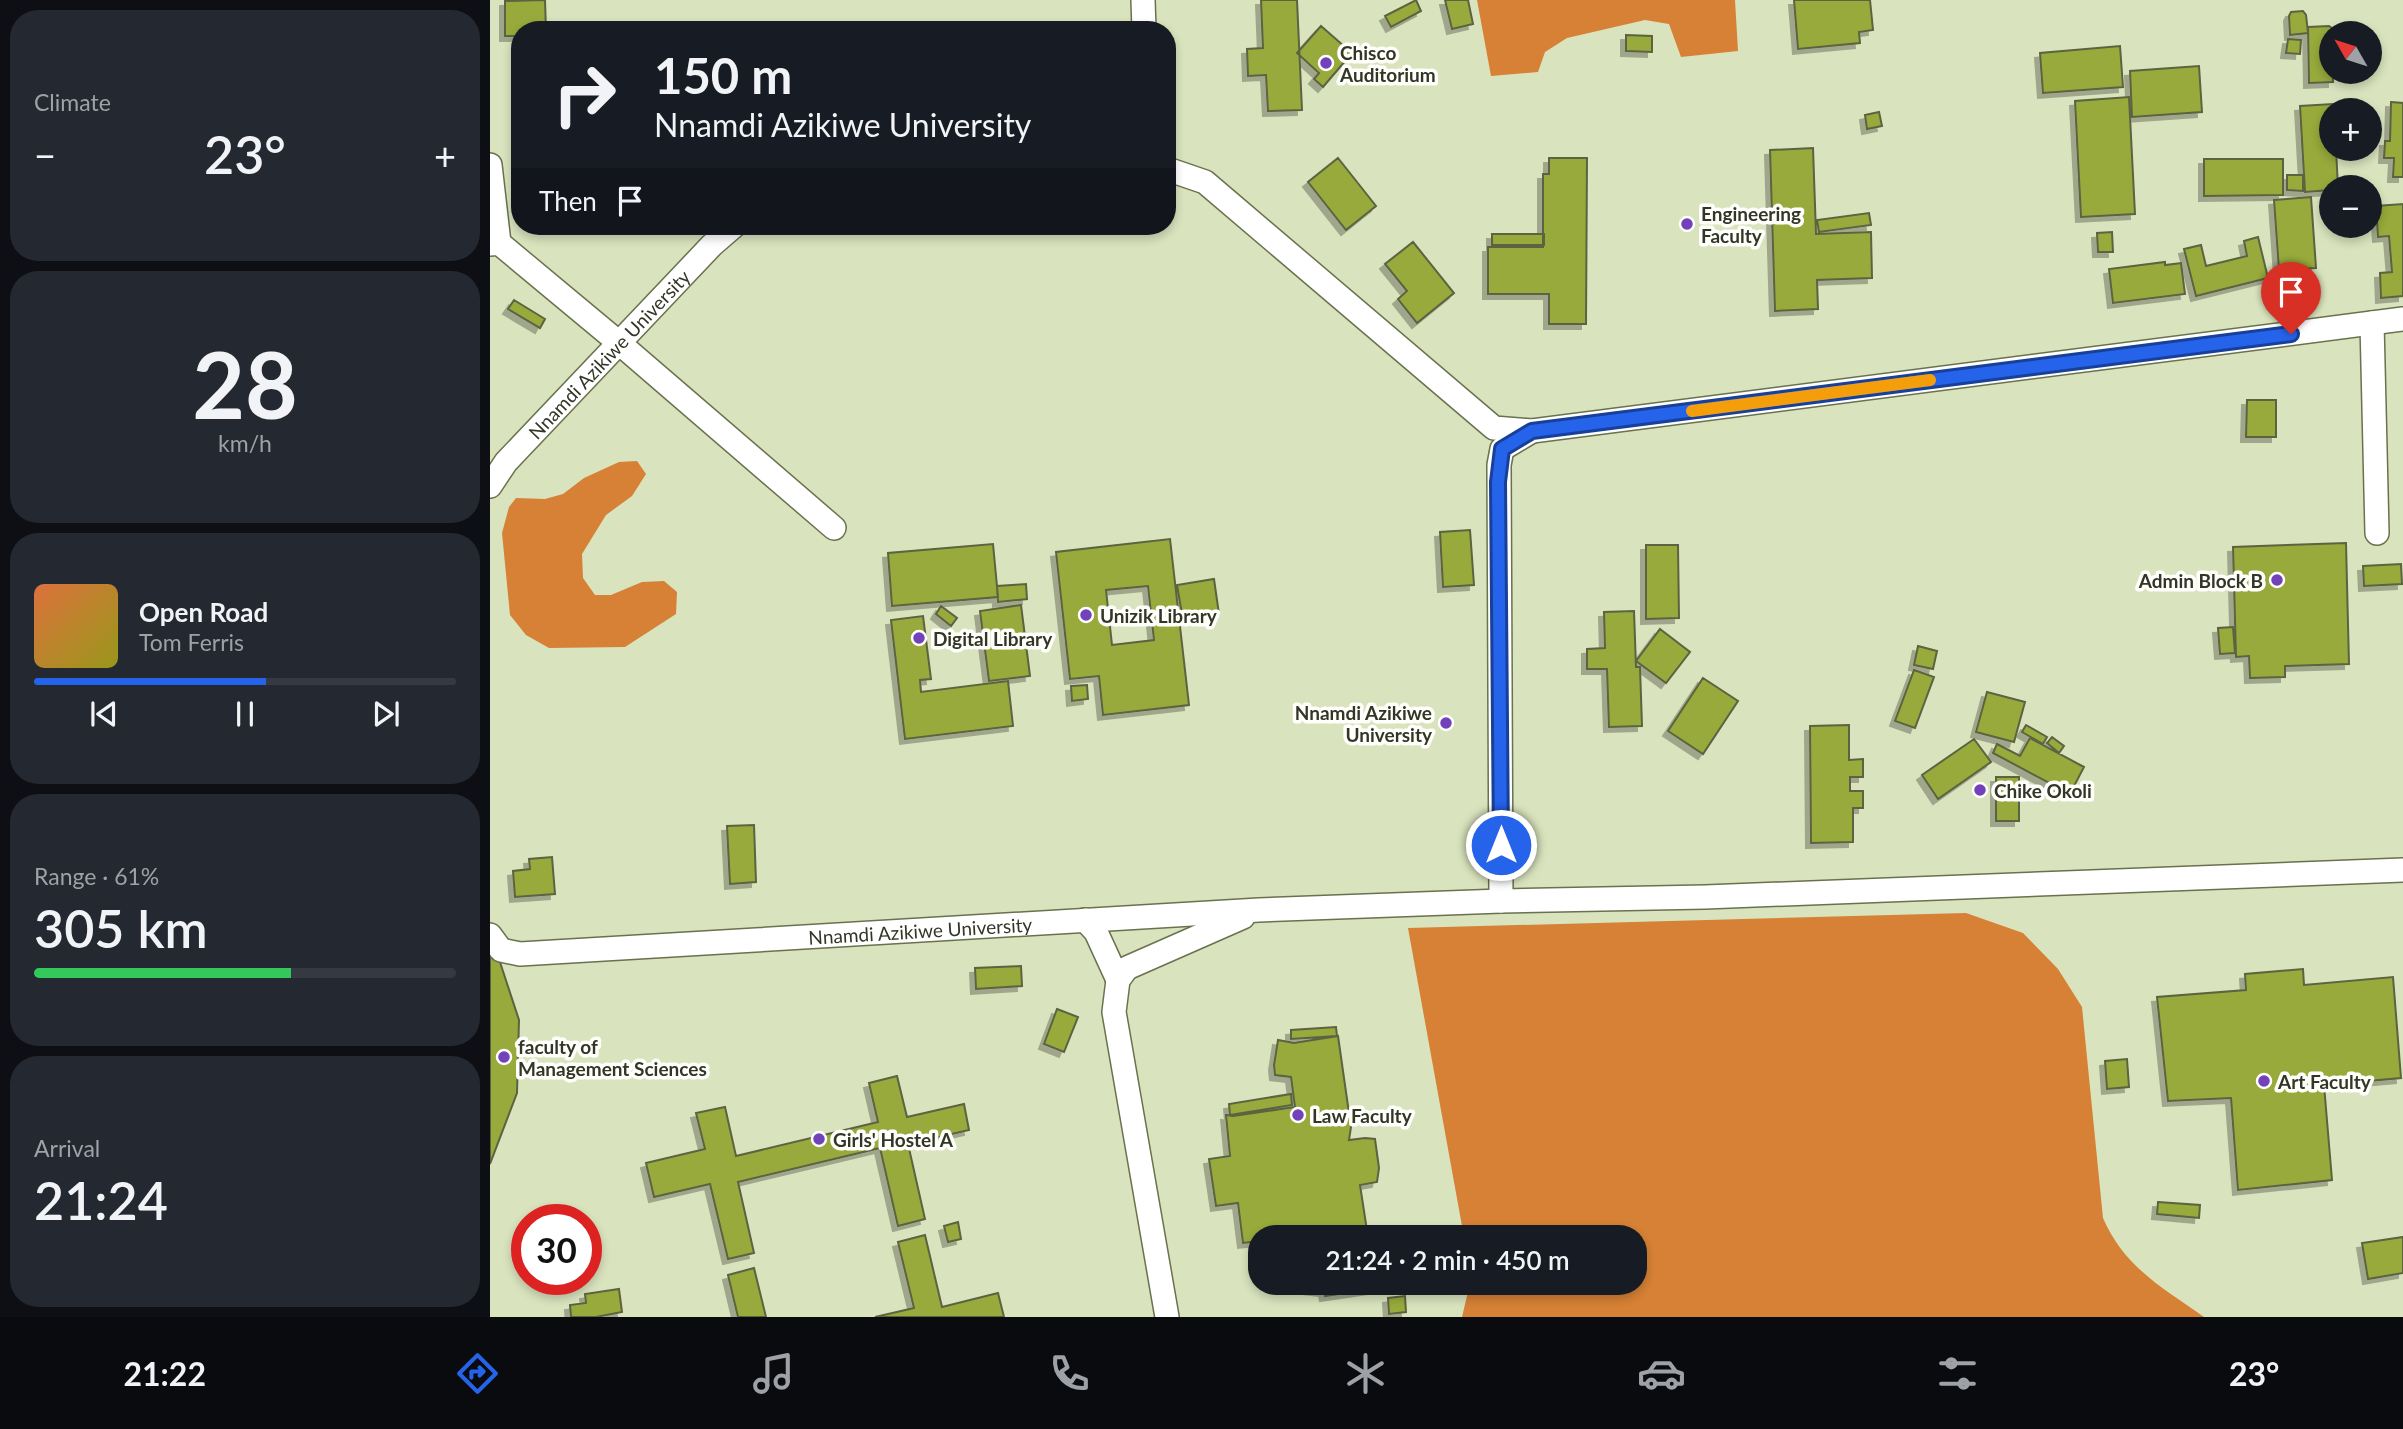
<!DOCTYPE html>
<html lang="en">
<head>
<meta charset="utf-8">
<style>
  :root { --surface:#171b24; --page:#242831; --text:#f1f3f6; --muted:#9ea1a6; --line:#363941; --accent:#2563eb }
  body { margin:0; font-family:Lato,sans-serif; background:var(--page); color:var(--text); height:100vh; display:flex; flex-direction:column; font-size:26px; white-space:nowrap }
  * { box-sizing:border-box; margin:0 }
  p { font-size:23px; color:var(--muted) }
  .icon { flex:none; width:38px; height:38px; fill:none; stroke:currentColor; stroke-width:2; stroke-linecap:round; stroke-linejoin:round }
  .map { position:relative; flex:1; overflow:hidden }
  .panel { display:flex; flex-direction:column; gap:10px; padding:10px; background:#0d0f14; width:490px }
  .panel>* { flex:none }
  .top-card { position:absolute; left:21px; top:21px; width:665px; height:214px; border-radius:28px; box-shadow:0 4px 10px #0003; background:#171b24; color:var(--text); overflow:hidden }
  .needle { width:46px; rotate:309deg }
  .buttons { position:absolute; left:1829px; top:21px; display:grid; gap:14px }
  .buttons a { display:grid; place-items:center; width:63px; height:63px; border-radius:50%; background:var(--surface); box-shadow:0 4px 10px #0003; font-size:35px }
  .speed { position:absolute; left:21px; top:1204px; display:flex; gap:14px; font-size:35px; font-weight:700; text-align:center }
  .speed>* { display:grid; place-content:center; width:91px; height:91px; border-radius:50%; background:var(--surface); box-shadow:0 4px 10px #0003; line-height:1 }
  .speed .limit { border:10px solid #d22; background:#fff; color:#111 }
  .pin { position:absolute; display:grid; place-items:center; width:60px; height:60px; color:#fff; margin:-72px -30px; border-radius:50% 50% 50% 0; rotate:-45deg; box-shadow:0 0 7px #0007 }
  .pin .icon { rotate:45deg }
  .me { position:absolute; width:77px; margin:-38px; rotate:0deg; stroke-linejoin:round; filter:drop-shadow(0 0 5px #0008) }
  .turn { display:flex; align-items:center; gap:24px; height:147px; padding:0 28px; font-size:32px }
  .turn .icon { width:91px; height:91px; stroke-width:2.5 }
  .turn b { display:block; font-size:49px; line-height:60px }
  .then { display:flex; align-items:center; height:66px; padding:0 28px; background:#0003; gap:14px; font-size:26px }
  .big { font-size:52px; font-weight:600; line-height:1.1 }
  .panel .card { flex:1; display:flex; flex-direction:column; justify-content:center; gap:10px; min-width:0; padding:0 24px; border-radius:28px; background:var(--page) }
  .panel .dial { align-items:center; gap:0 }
  .dial b { font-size:91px; line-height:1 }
  .song { display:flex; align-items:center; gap:21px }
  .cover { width:84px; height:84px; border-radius:10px; background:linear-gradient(135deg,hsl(20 70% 55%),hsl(60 70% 35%)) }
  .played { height:7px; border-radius:4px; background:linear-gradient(90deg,var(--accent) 55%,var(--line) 55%) }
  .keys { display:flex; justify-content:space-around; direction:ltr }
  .heat { display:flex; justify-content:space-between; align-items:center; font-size:38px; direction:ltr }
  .charge { height:10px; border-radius:5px; background:linear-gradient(90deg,#34c759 61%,var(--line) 0) }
  .trip { position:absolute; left:758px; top:1225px; width:399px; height:70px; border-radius:28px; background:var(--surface); box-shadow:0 4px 10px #0003; font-weight:600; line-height:70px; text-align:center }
  .menu { display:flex; height:112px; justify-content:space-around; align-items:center; background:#090b0e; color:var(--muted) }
  .menu .icon { width:49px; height:49px }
  .menu .active { color:var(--accent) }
  .menu b { font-size:32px; color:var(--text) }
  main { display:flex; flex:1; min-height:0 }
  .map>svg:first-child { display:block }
  .forest { fill:#d68135 }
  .building { fill:#97aa3b; stroke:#5b6341; stroke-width:2; fill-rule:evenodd; filter:url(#shadow) }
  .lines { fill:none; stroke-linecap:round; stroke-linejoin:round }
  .minor-casing { stroke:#69714e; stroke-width:26 }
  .minor { stroke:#fff; stroke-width:23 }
  .route-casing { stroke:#184099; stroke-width:18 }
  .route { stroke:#2563eb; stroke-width:12 }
  .slow { stroke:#f59e0b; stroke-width:12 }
  .poi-dot { fill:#7342ba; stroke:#fefffb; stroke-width:2.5 }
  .labels { text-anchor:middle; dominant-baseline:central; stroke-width:7; stroke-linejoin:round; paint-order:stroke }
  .poi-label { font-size:19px; font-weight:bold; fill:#333627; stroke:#fefffb; text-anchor:start }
  .street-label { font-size:19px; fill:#333627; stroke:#fefffb }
</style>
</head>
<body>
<main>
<section class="panel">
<div class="card"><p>Climate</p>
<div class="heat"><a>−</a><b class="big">23°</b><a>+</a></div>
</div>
<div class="card dial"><b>28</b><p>km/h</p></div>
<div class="card">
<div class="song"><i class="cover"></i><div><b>Open Road</b><p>Tom Ferris</p></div></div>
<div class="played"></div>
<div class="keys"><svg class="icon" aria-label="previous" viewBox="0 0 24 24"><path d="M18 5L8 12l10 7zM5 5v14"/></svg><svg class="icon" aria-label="pause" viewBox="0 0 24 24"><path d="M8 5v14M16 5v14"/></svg><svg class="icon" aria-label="next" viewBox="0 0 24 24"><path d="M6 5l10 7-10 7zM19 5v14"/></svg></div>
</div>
<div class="card"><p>Range · 61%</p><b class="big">305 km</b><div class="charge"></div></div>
<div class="card"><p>Arrival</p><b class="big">21:24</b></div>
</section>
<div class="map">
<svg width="1913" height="1317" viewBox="0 0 1913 1317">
  <defs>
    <filter id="shadow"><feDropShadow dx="-5" dy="5" stdDeviation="0" flood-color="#0004"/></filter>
  </defs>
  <rect width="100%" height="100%" fill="#d9e3bd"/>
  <path class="forest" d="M987,0H1245L1248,51L1191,57L1179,24L1155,20L1077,38L1055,52L1048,72L1001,76Z
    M147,461L156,474L142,496L116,515L92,554L93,578L105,595H121L152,582L174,581L187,592L186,614L135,647L59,648L36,635L20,615L12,533L19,507L26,498L55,499L73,494L94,478L129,462Z
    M1476,913L1533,933L1568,969L1592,1007L1613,1218C1634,1267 1673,1288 1714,1317H972L980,1283H1144V1237H974L918,928Z"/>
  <path class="building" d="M55,0L56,30H30V36H15V1Z
    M771,0H807L812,110L778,111L776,75L758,76L757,49L773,48Z
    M926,0L931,11L901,27L895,16Z
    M955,0H978L983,24L962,29Z
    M1304,0H1380L1383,30L1369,32L1370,43L1308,49Z
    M1813,11L1816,15L1818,33L1800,35L1799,16L1801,12Z
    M831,26L862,53L833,87L824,79L829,73L807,53Z
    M1839,26L1842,28L1843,82L1819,83L1818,27Z
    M1136,35L1162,36V52L1136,51Z
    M1798,39L1811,40L1810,54L1796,53Z
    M1630,46L1633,87L1553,93L1550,53Z
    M1709,66L1712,112L1642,117L1640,71Z
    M1639,97L1645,214L1591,217L1585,101Z
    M1901,102L1913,103V177H1903L1904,158H1894L1895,141H1900Z
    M1843,104V110H1841V149H1846L1848,187H1841V190L1815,192L1810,106Z
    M1389,112L1392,126L1377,129L1375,115Z
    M1323,148L1326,234L1381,232L1382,278L1327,280L1328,309L1285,311L1280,150Z
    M848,158L886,206L856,230L818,182Z
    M1059,158H1097L1096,324H1059V294H998V247H1053V174H1059Z
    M1714,159H1793V195L1714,196Z
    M1797,175H1813V191L1797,190Z
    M1821,197L1826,268L1789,270L1784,200Z
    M1913,204V296L1891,298L1890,273L1902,272L1899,236L1888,237L1886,206Z
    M1379,213L1381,225L1329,232L1327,220Z
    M1622,232L1623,252H1608L1607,233Z
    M1002,234H1054V245H1002Z
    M1768,237L1778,278L1706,296L1694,249L1711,245L1716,266L1757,256L1754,241Z
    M923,242L964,293L927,323L908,299L917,291L895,264Z
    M1675,262V265L1691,263L1695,294L1623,303L1619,269Z
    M24,300L55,319L50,328L18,309Z
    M1757,400H1786V437H1756Z
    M980,530L984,585L953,587L950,532Z
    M680,539L699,705L613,715L609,676L580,679L566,552ZM658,586L664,640L622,645L616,590Z
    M1856,543L1859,664L1795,666V677L1760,678L1759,656L1746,657L1743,547Z
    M503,544L508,597L402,606L398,553Z
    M1156,545H1188L1189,618L1156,619Z
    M1911,564L1912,584L1874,586L1873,566Z
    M724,579L729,614L693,620L687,585Z
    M536,584L537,599L508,602L507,586Z
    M531,605L540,676L499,681L490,611Z
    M451,606L467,618L461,626L446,614Z
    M1144,611L1146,667H1150L1152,726L1119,727L1117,669H1097V649L1115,648L1114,612Z
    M433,616L441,679L430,680L431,692L518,681L523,726L415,739L401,620Z
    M1743,627L1745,653L1730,654L1728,628Z
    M1170,629L1200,652L1176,683L1146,661Z
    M1428,646L1447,651L1443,669L1424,665Z
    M1424,670L1444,677L1425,728L1405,721Z
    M1213,678L1248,701L1213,754L1178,731Z
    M597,685L598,699L582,701L581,686Z
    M1497,692L1535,702L1524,742L1486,732Z
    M1359,725V760L1373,759V777H1360V791H1373V808H1363V842L1321,843L1320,726Z
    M1536,725L1557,737L1553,744L1532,732Z
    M1562,737L1574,746L1569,753L1557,743Z
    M1540,738L1594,767L1580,794L1503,753L1507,744L1530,756Z
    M1484,739L1501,762L1448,799L1432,775Z
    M1506,777H1529V821H1506Z
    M264,825L266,882L240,884L237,826Z
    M62,857L65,894L25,897L23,871L40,869L39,859Z
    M0,941L6,950L29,1020L27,1093L0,1164Z
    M531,966L532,986L486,989L485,968Z
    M1813,969L1814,985L1903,977L1911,1078L1834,1085L1842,1180L1748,1190L1741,1098L1678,1101L1667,997L1756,990L1755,974Z
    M567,1009L588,1017L574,1052L554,1044Z
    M846,1027L847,1036L801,1039V1030Z
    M848,1036L861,1127L859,1140L875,1138L885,1139L889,1168L887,1182L870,1185L878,1237H826L825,1232L793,1237H770V1241L753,1243L748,1203L726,1206L719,1159L740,1156L736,1115L743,1116L805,1107L801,1077L785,1075L784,1065L788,1040L804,1043Z
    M1637,1059L1639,1087L1617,1089L1615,1061Z
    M407,1076L417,1117L474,1104L479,1130L418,1144L435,1219L408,1226L390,1148L248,1182L264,1253L238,1259L220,1184L164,1197L156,1163L215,1149L206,1113L235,1107L246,1156L388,1122L379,1083Z
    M801,1094L802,1105L740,1115L739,1104Z
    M1668,1202L1710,1205L1709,1218L1667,1214Z
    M468,1222L471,1239L458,1242L454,1226Z
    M435,1235L452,1307L508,1293L514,1317H385L424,1308L408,1242Z
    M1913,1237V1273L1878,1279L1872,1243Z
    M264,1268L276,1317H248L238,1275Z
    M817,1283H883L882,1289L835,1296L834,1291L818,1289Z
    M129,1289L132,1312L106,1317H81L80,1305L96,1303L95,1294Z
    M915,1296L916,1312L899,1314L898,1298Z"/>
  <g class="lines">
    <g class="minor-casing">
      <g id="minor">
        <path d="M653,0L654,30"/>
        <path d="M0,165L9,243"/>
        <path d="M677,169L715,182L1004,428L1042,431L1913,319"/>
        <path d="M0,244L9,243L128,342L344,528"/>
        <path d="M1882,323L1887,533"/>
        <path id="s1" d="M0,486L16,462L222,245L244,226"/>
        <path d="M1011,901L1009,465L1012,449L1042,431"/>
        <path d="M595,920L606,932L628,980"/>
        <path id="s2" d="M0,935L11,950L30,954L769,910L1011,901L1215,897L1913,870"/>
        <path d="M677,1317L624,1012L628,980L637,968L753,917"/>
      </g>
    </g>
    <use href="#minor" class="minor"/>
  </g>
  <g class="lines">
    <g class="route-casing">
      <path id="route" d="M1011,845L1008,482L1012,449L1042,431L1801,334"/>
    </g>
    <use href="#route" class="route"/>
    <path class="slow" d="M1202,411L1440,380"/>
  </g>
  <g class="poi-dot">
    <circle cx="836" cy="63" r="7"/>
    <circle cx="1197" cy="224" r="7"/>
    <circle cx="1787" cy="580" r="7"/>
    <circle cx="596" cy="615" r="7"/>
    <circle cx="429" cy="638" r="7"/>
    <circle cx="956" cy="723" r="7"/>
    <circle cx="1490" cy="790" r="7"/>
    <circle cx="14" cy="1057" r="7"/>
    <circle cx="1774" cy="1081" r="7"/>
    <circle cx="808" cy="1115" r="7"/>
    <circle cx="329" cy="1139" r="7"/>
  </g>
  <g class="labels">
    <g class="poi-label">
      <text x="850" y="52">Chisco<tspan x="850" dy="22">Auditorium</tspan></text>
      <text x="1211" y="213">Engineering<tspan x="1211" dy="22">Faculty</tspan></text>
      <text x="1773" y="580" text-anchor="end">Admin Block B</text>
      <text x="610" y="615">Unizik Library</text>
      <text x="443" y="638">Digital Library</text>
      <text x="942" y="712" text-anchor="end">Nnamdi Azikiwe<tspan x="942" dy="22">University</tspan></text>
      <text x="1504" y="790">Chike Okoli</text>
      <text x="28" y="1046">faculty of<tspan x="28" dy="22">Management Sciences</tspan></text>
      <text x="1788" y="1081">Art Faculty</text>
      <text x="822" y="1115">Law Faculty</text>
      <text x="343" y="1139">Girls' Hostel A</text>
    </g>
    <g class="street-label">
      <text stroke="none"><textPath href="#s1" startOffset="178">Nnamdi Azikiwe University</textPath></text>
      <text stroke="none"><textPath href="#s2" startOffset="439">Nnamdi Azikiwe University</textPath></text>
    </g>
  </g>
</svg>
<div class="buttons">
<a><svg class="needle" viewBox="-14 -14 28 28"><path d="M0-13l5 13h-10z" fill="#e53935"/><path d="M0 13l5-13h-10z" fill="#9ea1a6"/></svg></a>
<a>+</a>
<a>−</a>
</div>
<div class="speed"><div class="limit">30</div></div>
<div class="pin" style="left:1801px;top:334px;background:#d93025"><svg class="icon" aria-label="arrive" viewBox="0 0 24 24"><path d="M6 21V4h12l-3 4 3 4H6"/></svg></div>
<svg class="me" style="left:1011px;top:845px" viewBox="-20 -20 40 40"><circle r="17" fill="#2563eb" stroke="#fff" stroke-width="3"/><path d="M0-11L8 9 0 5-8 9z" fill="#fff"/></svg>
<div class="trip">21:24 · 2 min · 450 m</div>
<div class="top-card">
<div class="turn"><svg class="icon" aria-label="right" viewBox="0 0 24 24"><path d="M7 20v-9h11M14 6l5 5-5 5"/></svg><div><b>150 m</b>Nnamdi Azikiwe University</div></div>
<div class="then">Then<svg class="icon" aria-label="arrive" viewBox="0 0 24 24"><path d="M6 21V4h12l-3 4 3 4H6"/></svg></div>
</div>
</div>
</main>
<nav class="menu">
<b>21:22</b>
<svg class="icon active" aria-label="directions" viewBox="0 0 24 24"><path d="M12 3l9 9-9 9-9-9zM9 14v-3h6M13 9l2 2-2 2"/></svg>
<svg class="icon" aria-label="music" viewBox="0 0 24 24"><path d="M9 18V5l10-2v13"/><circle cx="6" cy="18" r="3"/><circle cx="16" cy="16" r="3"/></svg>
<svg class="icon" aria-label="phone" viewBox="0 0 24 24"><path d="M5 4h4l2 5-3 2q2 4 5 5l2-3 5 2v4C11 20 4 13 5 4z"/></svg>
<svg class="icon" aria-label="climate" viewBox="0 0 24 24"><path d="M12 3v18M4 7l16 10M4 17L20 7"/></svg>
<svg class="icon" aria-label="car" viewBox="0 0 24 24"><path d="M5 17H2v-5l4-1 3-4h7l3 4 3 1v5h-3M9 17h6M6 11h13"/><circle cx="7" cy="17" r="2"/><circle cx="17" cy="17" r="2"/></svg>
<svg class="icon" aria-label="filters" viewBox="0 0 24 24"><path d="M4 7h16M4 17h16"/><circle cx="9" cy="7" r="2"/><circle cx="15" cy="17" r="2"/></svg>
<b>23°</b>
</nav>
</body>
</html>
